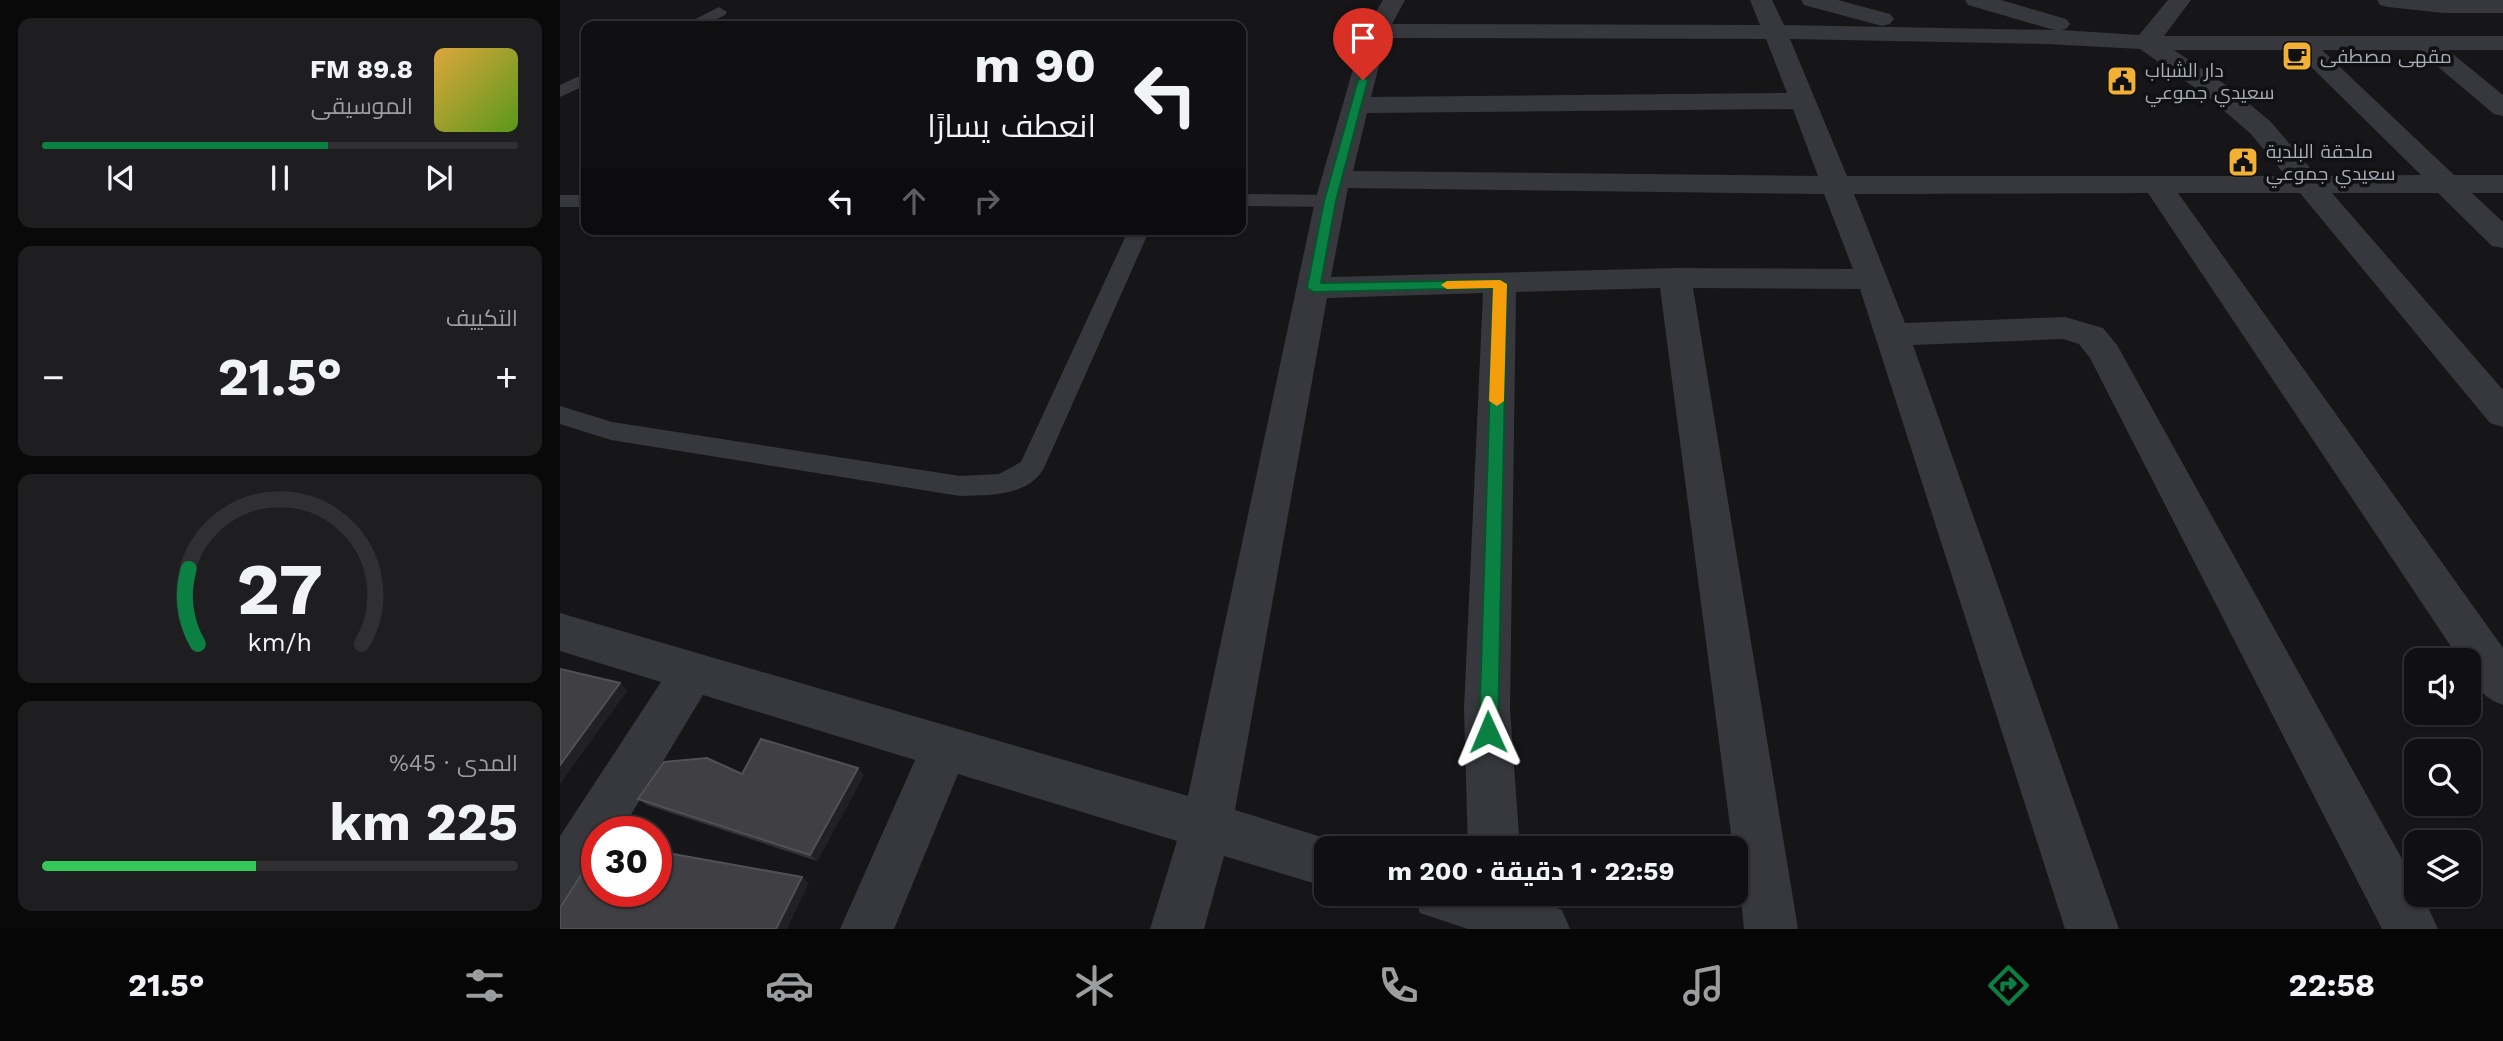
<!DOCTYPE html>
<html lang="ar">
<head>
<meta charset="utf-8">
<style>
  :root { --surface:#101012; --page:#1e1e20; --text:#f1f3f6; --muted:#9c9d9f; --line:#303032; --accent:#0b8043 }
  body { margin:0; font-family:"Work Sans",Cairo,sans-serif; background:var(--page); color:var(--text); direction:rtl; height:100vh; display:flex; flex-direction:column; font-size:26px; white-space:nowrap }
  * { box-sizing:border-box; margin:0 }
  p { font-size:23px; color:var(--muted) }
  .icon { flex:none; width:38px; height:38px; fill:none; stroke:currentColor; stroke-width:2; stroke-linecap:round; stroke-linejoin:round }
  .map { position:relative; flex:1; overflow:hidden; direction:ltr }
  .sheet { display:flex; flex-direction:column; gap:18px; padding:18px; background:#09090a; width:560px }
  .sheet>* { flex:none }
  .hud { position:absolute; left:21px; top:21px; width:665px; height:214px; border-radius:14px; box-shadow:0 2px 5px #0004,0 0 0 2px var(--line); direction:rtl; background:#101012; color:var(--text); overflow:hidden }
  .buttons { position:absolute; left:1844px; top:648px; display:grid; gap:14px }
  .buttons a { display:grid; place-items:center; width:77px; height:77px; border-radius:14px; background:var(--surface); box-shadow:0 2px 5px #0004,0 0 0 2px var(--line); font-size:35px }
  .speed { position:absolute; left:21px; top:816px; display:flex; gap:14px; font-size:35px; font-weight:700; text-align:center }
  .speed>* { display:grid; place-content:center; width:91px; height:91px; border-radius:50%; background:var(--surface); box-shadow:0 2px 5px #0004,0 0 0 2px var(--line); line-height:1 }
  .speed .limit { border:10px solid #d22; background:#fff; color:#111 }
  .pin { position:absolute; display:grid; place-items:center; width:60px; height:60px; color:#fff; margin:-72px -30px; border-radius:50% 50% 50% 0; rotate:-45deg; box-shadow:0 0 7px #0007 }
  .pin .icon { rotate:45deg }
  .me { position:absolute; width:77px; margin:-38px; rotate:359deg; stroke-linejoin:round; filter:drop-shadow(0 0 5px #0008) }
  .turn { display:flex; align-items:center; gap:24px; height:147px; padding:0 35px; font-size:32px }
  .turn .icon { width:91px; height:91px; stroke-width:2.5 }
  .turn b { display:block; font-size:49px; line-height:60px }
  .lanes { display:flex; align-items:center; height:66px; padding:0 35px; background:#0003; justify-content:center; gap:35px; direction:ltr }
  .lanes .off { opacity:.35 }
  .big { font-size:52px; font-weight:700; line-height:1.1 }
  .sheet .card { flex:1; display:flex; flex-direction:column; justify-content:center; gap:10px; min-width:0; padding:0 24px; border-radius:14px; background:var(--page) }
  .sheet .dial { align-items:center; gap:0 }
  .dial svg { height:182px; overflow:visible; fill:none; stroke:var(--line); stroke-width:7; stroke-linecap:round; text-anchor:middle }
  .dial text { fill:var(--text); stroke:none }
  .song { display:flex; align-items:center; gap:21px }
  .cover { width:84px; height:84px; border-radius:10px; background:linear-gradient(135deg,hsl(40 70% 55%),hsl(90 70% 35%)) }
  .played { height:7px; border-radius:4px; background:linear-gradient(90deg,var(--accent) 60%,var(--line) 60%) }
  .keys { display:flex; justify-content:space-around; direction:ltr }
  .heat { display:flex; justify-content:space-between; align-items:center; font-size:38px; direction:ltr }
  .charge { height:10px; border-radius:5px; background:linear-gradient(90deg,#34c759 45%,var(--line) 0) }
  .trip { position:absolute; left:754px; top:836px; width:434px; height:70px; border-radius:14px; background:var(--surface); box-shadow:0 2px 5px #0004,0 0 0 2px var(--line); font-weight:700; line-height:70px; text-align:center; direction:rtl }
  .dock { display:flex; height:112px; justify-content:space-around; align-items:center; background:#060607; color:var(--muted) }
  .dock .icon { width:49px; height:49px }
  .dock .current { color:var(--accent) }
  .dock b { font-size:32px; color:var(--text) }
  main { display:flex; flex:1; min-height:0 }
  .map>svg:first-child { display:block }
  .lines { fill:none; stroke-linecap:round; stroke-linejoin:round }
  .service { fill:#37383d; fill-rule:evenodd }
  .minor { fill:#37383d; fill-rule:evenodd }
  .wall { fill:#323236 }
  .shaded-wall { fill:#212124 }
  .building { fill:#3f3f44; stroke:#4f5156; stroke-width:2 }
  .route { fill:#0b8043; stroke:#07532c; stroke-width:2 }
  .slow { fill:#f59e0b }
  .labels { text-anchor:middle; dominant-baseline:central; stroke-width:7; stroke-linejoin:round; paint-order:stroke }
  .far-poi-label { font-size:19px; fill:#a8adb8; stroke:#111113; text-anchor:start }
</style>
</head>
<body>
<main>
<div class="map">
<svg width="1943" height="929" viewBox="0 0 1943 929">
  <rect width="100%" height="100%" fill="#161618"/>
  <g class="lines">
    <path class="service" d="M159,7L167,12L165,15L142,26H122Z
      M26,73V85L0,97V85Z
      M681,194L770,195L777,197L780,201L777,205L770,207L681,206Z
      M0,195H26V207H0Z
      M569,229H590L484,468C468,497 428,495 400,496L51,440L0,424V406L52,422L400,476L439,474L461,462Z"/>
    <path class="minor" d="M823,0H845L832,24L1200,25L1190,0H1212L1224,25L1494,30L1408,5L1405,0H1441L1506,19L1510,24L1506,29L1501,30L1579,35L1608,0H1631L1604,36H1943V50H1888L1943,95V116L1934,114L1858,50H1762L1894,175H1943V193H1912L1943,222V248L1932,246L1878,193H1772L1943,390V427L1930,423L1740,193H1618L1943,648V705C1923,698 1909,682 1909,660H1900L1588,193L1294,194L1345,323L1505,317L1543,328L1557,345L1857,886V894H1862L1878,929H1822L1530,358L1519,344L1503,339L1353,345L1559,929H1505L1300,289L1133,288L1238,929H1184L1176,849H1173L1100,288L956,292L950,709L960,849H908L904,709L923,293L767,298L675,810L784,844L786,849H766V887L664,856L644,929H590L617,841L398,774L334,929H280L355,760L143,695L61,831H37C37,868 39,893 0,909V836L101,682L0,651V613L628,796L755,201L804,31ZM826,38L1206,39L1227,93L811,97ZM1230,39L1487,44L1580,49L1648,97L1690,133L1726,176H1287ZM1614,50H1734L1861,175L1757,176L1710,121L1666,85ZM1233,109L1258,176L793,171L807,113ZM788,188L1264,194L1293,269L1115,268L771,277Z
      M1241,0H1278L1330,14L1334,19L1330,24L1322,26L1244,5Z
      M1817,0H1943V13H1883L1828,7L1820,5Z
      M853,894H963L1002,910L1010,929H908L860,913Z"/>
  </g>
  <path class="wall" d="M182,774L304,775L257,861L87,805L78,799Z"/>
  <path class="shaded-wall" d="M60,683L68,690L0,784V765Z
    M298,768L304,775L257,861L250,855Z
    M242,877L249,883L227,929H216Z"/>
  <path class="building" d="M0,669L60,683L0,765Z
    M201,739L298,768L250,855L78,799L104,762L147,758L182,774Z
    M37,850V891H96V851L242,877L216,929H0V908Z"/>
  <path class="route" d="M803,77L808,80L776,201L761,283L940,280L947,284L938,732L935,738L928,741L921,738L919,732L933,288L754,292L747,288L764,201L798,80Z"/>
  <path class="slow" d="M940,280L947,284L944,401L937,406L929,401L933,288L887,289L881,285L887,281Z"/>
  <defs>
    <g id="cafe-square" transform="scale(1.575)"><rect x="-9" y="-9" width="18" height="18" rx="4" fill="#f2b134" stroke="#111113"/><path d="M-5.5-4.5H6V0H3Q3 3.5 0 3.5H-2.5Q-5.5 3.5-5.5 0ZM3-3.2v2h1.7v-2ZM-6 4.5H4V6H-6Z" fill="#111"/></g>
    <g id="civic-square" transform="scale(1.575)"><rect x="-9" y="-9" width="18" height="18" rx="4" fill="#f2b134" stroke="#111113"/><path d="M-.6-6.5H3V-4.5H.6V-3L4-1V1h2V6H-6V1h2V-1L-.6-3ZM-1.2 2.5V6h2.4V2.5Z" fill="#111"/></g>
  </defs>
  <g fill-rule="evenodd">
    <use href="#cafe-square" x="1737" y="56"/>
    <use href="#civic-square" x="1562" y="81"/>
    <use href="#civic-square" x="1683" y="162"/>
  </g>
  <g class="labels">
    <g class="far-poi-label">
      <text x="1760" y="56">مقهى مصطفى</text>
      <text x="1585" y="70">دار الشباب<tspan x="1585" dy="22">سعيدي جموعي</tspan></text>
      <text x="1706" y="151">ملحقة البلدية<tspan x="1706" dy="22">سعيدي جموعي</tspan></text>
    </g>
  </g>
</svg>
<div class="buttons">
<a><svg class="icon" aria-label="sound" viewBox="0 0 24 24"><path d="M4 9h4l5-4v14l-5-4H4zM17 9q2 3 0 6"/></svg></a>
<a><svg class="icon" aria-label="search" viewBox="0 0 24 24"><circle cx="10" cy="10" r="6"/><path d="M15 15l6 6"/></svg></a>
<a><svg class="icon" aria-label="layers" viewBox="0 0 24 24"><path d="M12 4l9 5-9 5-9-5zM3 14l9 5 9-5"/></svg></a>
</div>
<div class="speed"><div class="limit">30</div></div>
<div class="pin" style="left:803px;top:80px;background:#d93025"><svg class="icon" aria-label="arrive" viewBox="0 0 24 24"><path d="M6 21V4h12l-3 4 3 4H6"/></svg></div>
<svg class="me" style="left:928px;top:732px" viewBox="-20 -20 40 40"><path d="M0-17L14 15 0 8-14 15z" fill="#0b8043" stroke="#fff" stroke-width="4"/></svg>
<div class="trip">22:59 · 1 دقيقة · 200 m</div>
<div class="hud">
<div class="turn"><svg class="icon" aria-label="left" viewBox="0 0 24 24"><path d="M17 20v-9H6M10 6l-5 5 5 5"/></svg><div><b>90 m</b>انعطف يسارًا</div></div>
<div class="lanes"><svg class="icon" aria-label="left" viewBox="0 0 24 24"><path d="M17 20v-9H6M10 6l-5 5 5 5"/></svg><svg class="icon off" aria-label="ahead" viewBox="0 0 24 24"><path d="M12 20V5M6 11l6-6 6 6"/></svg><svg class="icon off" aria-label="right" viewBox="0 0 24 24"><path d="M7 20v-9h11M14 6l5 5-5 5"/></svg></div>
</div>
</div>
<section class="sheet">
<div class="card">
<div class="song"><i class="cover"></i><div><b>89.8 FM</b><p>الموسيقى</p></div></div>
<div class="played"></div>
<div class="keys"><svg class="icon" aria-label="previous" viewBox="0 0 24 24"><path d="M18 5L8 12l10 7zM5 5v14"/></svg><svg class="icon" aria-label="pause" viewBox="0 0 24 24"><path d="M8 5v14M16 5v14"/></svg><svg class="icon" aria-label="next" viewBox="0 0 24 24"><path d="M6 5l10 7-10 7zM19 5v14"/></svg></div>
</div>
<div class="card"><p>التكييف</p>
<div class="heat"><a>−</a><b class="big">21.5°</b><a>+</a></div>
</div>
<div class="card dial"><svg viewBox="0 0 100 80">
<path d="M14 69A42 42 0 1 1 86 69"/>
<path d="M14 69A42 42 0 0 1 10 36" stroke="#0b8043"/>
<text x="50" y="56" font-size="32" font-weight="700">27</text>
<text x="50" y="72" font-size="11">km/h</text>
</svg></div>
<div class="card"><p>المدى · 45%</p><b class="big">225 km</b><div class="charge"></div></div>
</section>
</main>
<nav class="dock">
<b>22:58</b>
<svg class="icon current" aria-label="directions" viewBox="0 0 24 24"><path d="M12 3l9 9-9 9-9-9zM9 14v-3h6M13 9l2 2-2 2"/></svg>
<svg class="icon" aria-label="music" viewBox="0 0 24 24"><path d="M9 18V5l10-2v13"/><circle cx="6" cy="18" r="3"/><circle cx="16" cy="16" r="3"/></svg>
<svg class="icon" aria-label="phone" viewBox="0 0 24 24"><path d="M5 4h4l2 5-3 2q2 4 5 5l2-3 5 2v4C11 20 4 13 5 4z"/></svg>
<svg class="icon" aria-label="climate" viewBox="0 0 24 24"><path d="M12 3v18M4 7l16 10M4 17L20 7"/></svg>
<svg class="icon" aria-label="car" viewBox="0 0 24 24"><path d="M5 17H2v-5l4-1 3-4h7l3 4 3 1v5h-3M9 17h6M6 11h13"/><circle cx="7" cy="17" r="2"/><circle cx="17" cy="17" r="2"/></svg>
<svg class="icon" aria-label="filters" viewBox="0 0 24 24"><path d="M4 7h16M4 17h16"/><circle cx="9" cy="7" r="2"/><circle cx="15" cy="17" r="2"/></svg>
<b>21.5°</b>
</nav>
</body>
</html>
